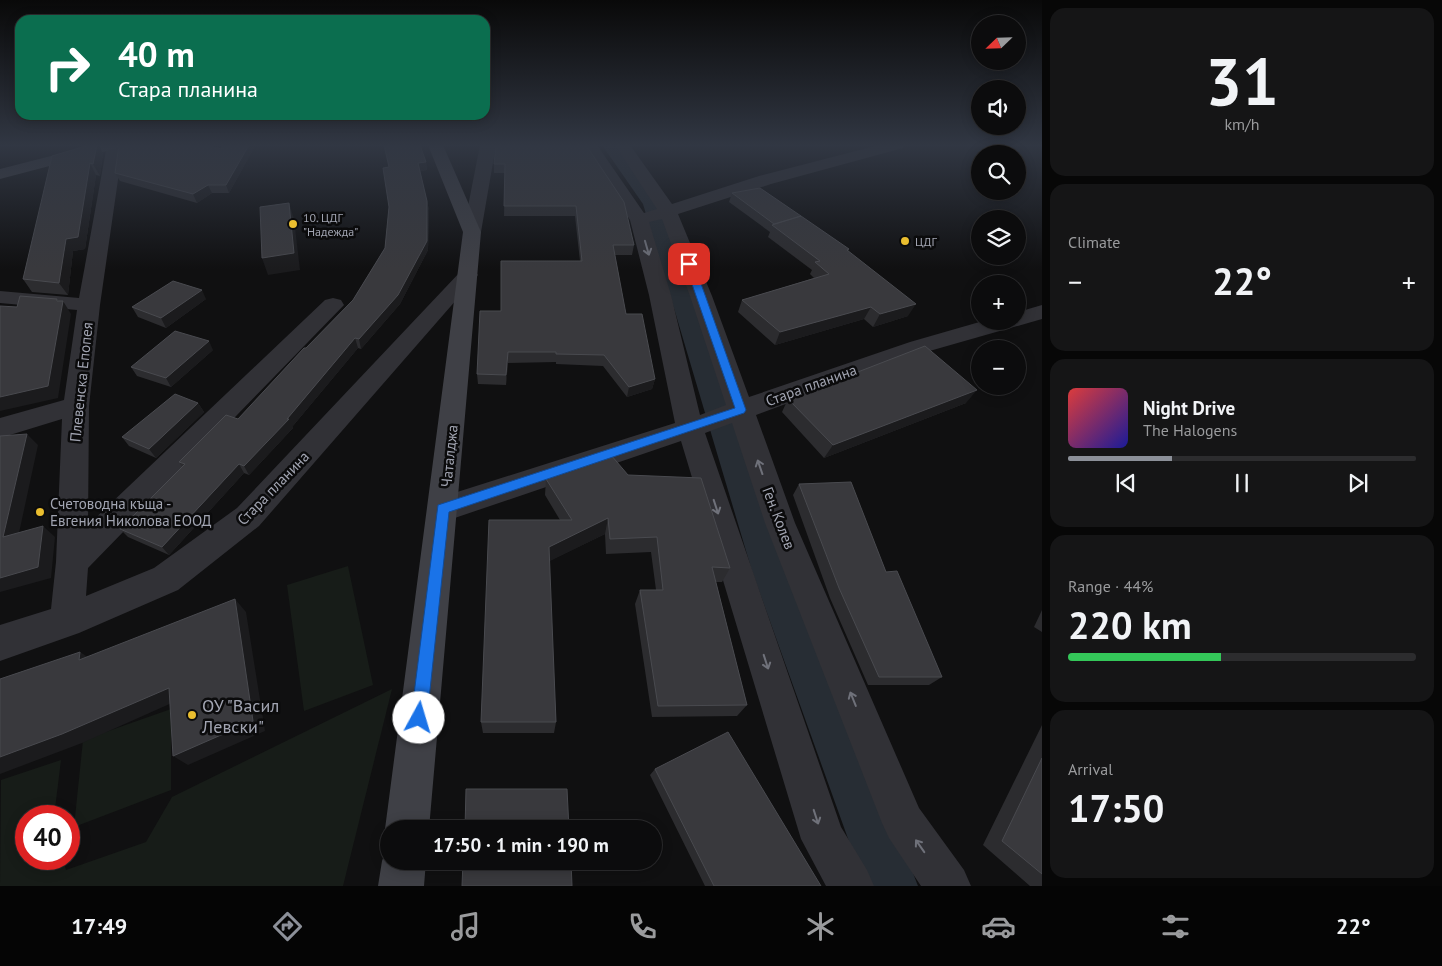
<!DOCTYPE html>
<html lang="en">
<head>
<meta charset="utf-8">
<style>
  :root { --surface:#0c0c0d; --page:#151516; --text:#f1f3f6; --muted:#9a9b9d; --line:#2c2c2e; --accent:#8c9099 }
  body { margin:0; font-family:"PT Sans",sans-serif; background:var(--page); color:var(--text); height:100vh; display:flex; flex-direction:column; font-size:19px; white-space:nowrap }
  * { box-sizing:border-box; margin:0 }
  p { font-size:16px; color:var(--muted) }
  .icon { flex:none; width:28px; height:28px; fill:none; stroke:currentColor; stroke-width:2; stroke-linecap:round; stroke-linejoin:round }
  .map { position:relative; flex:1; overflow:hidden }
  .panel { display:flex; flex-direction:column; gap:8px; padding:8px; background:#070707; width:400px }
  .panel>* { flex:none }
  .hud { position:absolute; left:15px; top:15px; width:475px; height:105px; border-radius:15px; box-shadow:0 2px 12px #0003,0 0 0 1px var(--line); background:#0b6e4f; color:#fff; overflow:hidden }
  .needle { width:32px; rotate:247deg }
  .tools { position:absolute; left:971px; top:15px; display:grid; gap:10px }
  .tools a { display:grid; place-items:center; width:55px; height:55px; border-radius:50%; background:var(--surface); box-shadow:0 2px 12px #0003,0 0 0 1px var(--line); font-size:25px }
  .speed { position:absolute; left:15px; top:805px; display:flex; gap:10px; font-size:25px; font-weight:700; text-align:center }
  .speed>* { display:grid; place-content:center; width:65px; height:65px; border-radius:50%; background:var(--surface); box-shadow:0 2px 12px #0003,0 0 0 1px var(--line); line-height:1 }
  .speed .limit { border:8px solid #d22; background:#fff; color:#111 }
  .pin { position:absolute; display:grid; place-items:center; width:42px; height:42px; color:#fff; margin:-21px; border-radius:10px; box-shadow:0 2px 8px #0006 }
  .me { position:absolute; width:55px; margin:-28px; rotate:6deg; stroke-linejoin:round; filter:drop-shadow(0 0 4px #0008) }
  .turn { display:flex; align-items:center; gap:18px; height:105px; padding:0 20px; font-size:22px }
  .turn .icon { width:65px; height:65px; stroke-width:2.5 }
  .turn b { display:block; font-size:35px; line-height:42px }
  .big { font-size:38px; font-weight:700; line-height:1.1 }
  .panel .card { flex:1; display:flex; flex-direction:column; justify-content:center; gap:8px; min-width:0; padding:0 18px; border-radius:15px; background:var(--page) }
  .panel .dial { align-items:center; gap:0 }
  .dial b { font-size:65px; line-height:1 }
  .song { display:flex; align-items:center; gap:15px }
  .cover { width:60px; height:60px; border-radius:8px; background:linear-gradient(135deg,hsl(0 70% 55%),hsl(240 70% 35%)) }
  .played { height:5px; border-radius:2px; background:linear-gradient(90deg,var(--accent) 30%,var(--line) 30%) }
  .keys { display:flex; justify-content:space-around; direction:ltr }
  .heat { display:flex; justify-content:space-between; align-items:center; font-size:28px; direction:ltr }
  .charge { height:8px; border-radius:4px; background:linear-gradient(90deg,#34c759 44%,var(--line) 0) }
  .trip { position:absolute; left:380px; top:820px; width:282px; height:50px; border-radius:25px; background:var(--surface); box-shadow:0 2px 12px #0003,0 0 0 1px var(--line); font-weight:700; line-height:50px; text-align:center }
  .tabs { display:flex; height:80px; justify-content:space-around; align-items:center; background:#050505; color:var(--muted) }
  .tabs .icon { width:35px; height:35px }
  .tabs .active { color:var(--accent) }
  .tabs b { font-size:22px; color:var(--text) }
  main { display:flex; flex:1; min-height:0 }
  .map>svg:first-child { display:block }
  .green { fill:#171c18 }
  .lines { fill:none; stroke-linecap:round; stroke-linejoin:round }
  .canal { fill:#272d34; fill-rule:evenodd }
  .street { fill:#313136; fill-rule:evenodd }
  .secondary { fill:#3f4046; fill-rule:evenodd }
  .wall { fill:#2c2c2f }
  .shaded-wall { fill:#1b1b1d }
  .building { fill:#39393d; stroke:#494a4f }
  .oneway { stroke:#6f717a }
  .route { fill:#1a73e8; stroke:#114b97 }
  .poi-dot { fill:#eabe2f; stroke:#0b0b0c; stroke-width:2 }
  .labels { text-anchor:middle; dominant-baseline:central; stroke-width:5; stroke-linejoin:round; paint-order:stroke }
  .far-poi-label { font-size:12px; fill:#a2a5b2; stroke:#0b0b0c; text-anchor:start }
  .street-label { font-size:15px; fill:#a2a5b2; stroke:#0b0b0c }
  .poi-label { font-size:15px; fill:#a2a5b2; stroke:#0b0b0c; text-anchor:start }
  .near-poi-label { font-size:18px; fill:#a2a5b2; stroke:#0b0b0c; text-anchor:start }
</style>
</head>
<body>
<main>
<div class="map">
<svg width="1042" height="886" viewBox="0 0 1042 886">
  <rect width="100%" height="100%" fill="#101011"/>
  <path class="green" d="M348,566L373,685L304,711L287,585Z
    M392,689L343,886H0L1,780L61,760L55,809L56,816H26V859H63L66,870L146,842L172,797Z
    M171,709V790L74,827L83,740Z"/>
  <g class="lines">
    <path class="canal" d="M602,145H619L663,204L788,571L903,857L911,868L918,886H865L752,571L643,204Z"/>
    <path class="street" d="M107,145H123L100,305L89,406L88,525L325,300L333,298L341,300L344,305L88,568L86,596L154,568L237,508L461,271L468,269L475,271L478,275L259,526L178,590L79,633L0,661V625L51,609L56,562L62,419L0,438V418L64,400L77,310L0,303V291L79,298Z
      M480,145H496L481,232L479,236L472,238L465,236L463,232Z
      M582,145H597L644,213L657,209L615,145H630L672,204L759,176L879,145H905L903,148L771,184L678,214L712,296L749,397L910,342L983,321H1018V312L1042,305V319L926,352L756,415L795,523L919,808L964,870L971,886H921L889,838L882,823L765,523L732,423L705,433L841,827L867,870L874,886H826L801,839L681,441L443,522L432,518L428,509L432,500L675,423L649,295L630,220ZM662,219L690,296L726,405L700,415L671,295L649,222Z"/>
    <path class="secondary" d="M94,145H120L118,148L0,179V169Z
      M428,145H443L481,232L429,829H389V837L385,829L463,232Z
      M388,845L389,861H426L424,886H378L382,861Z"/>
  </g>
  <path class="wall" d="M97,145H99L103,154L100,176L96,175L85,249L73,251L68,295L32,292L23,279Z
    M223,145H255V146L229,193H212L197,203L120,181L115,173L221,149Z
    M384,145H420L426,162L427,170L420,171L427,201L429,210L428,250L400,304L361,349L358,348L292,427L293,428L249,475L244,473L169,555L128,537L120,529L182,467L179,462L238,419L353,300L385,248L389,207V167Z
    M496,145L634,245L632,255H615L626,314L655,379L652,389L627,397L603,366L556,364V362L508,363L506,385L478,384L477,374L501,311L580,261L575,216H504L505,173H494V164Z
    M732,193L849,249L848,251L908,316L873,327L864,319L775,345L738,312L742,300L814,278L810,274L812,270L768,237L770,232L729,202Z
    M206,299L166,328L138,317L132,307Z
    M213,350L171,387L137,376L131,367Z
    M788,399L966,403L824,458L782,412Z
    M198,403L204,412L156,458L129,446L122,437Z
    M628,475L730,568L722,582H716L747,705L737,716L652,717L635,604L640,590H656L651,552L606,554L605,534L549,561L556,722L554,733H483L481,722L560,520L545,495L546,479Z
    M799,484L886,572L942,677L929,685H868L830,598L793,495Z
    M1042,610V632L1034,627Z
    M1042,725V886H1030L983,845Z
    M655,769L821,886H705L650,775Z"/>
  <path class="shaded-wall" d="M97,145H99L103,154L100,176L93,164Z
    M249,145H255V146L229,193L226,185Z
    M426,162L427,170L419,171L418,163Z
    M90,163L96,175L85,249L73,251L68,295L59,283L66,239Z
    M208,185L212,193L197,203L193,194Z
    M427,201L429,210L428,250L400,304L361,349L359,339Z
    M289,203L294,219L300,270L268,275L262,258Z
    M202,290L206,299L166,328L161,318Z
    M57,299L62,306L63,301L71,314L58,398L0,411V397L57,301Z
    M916,304L908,316L873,327L880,314Z
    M871,307L864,319L775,345L780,332Z
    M355,338L358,348L292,427L293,428L249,475L244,466L287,419Z
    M209,341L213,350L171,387L166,378Z
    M508,352V363L506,385V375Z
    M655,379L652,389L627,397L629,387Z
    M977,390L966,403L824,458L833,445Z
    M198,403L204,412L156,458L149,449Z
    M27,434L38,445L16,547L3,537Z
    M239,464L244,473L169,555L162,547Z
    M608,518L605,534L548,562L549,547Z
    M43,526L55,537L51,578L0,592V578Z
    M235,599L246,612L265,731L188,765L173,756Z
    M80,652L97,663L79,660Z
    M169,688L183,698L82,743L0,774V757Z"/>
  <path class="building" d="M89,145H97L93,164L90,163L78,237L66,239L59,283L23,279L52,156Z
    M119,145H207L221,149L223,145H249L226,185H208L193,194L115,173Z
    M384,145H420L426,162L418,163L427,201V241L398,295L359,339L355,338L287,419H289L244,466L239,464L162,547L120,529L185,464L179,462L226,415L238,419L304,348H306L353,300L385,248L389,207L383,168L389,167Z
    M496,145H586L624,202L634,245H613L626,314H642L655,379L629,387L604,355L556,354V352H508L506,375L477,374L480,311H501V261H582L576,206H504L505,164H494Z
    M760,188L801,216L774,224L732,193Z
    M289,203L294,253L262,258L260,207Z
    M801,216L849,249L847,250L916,304L880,314L871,307L780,332L742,300L829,274L815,262L820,261L772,225Z
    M173,281L202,290L161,318L132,307Z
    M20,296L57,299V301H63L48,386L0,397V306L17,307Z
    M175,331L209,341L166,378L131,367Z
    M925,346L977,390L833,445L788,399Z
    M175,394L198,403L149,449L122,437Z
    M27,434L3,537L43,526L38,567L0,578V436Z
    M611,455L628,475L701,478L730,568L712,567L747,705L658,706L640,590H663L657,537L610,539L608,518L549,547L556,722H481L489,520H572L546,479Z
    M851,482L886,572L897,571L942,677H879L839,588L799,484Z
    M235,599L253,721L173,756L169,688L62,734L0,757V679L80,652L79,660Z
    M728,732L821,886H714L655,769Z
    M1042,758V874L1002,841Z
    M466,789H567L569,829H465Z
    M463,861H571L572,886H462Z"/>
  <defs><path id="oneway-shaft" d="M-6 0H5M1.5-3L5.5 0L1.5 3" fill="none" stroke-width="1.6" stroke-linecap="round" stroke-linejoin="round" transform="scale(1.25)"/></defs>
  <g class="oneway">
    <use href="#oneway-shaft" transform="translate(647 248) rotate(74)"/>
    <use href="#oneway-shaft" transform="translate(760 467) rotate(-109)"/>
    <use href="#oneway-shaft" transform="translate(716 507) rotate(72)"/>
    <use href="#oneway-shaft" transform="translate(766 662) rotate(72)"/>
    <use href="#oneway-shaft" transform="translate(853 699) rotate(-112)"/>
    <use href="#oneway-shaft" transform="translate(816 817) rotate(72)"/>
    <use href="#oneway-shaft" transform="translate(920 846) rotate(-125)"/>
  </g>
  <linearGradient id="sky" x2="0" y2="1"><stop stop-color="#090909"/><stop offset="0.54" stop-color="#313743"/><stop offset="1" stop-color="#313743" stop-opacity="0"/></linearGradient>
  <rect width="1042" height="269" fill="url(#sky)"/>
  <path class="route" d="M686,262L694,264L746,410L744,413L449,512L427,718L425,724L419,726L414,724L411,718L438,505L735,408L685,264Z"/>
  <g class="poi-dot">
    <circle cx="293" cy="224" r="5"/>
    <circle cx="905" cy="241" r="5"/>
    <circle cx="40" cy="512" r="5"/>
    <circle cx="192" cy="715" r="5"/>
  </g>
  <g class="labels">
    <g class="far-poi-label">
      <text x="303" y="217">10. ЦДГ<tspan x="303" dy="14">"Надежда"</tspan></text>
      <text x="915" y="241">ЦДГ</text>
    </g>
    <g class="street-label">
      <text transform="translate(81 382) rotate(-84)">Плевенска Епопея</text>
      <text transform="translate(811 385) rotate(-20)">Стара планина</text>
      <text transform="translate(449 456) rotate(-84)">Чаталджа</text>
      <text transform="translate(273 488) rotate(-46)">Стара планина</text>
      <text transform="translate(779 518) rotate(69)">Ген. Колев</text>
    </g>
    <g class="poi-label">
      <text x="50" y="503">Счетоводна къща -<tspan x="50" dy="17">Евгения Николова ЕООД</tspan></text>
    </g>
    <g class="near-poi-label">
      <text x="202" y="705">ОУ "Васил<tspan x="202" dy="21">Левски"</tspan></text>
    </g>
  </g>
</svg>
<div class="tools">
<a><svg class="needle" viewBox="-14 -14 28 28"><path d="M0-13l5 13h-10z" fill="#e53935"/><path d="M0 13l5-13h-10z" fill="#9a9b9d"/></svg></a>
<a><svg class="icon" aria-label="sound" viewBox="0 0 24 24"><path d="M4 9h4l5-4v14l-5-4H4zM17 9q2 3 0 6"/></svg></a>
<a><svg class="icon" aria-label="search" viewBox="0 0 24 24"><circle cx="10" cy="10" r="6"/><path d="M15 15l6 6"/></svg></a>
<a><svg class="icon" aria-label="layers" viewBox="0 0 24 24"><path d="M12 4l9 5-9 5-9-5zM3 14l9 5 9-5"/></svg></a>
<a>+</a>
<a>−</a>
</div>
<div class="speed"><div class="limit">40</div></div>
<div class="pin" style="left:689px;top:264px;background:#d93025"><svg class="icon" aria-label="arrive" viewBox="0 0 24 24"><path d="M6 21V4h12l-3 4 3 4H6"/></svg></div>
<svg class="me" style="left:419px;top:718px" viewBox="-20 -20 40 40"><circle r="19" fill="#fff"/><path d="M0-13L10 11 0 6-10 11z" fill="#1a73e8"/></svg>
<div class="trip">17:50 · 1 min · 190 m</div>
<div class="hud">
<div class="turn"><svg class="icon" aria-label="right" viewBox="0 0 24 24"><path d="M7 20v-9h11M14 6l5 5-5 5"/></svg><div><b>40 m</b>Стара планина</div></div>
</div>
</div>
<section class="panel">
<div class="card dial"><b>31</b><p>km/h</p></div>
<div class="card"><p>Climate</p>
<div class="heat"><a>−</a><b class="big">22°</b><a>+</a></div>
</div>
<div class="card">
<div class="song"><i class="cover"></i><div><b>Night Drive</b><p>The Halogens</p></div></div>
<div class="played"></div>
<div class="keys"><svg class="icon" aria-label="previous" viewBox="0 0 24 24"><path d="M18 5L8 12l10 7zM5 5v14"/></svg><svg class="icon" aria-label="pause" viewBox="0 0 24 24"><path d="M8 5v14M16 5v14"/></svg><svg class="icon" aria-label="next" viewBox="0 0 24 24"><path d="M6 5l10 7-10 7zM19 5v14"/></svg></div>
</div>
<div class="card"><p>Range · 44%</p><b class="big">220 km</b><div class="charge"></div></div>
<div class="card"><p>Arrival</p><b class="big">17:50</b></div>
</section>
</main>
<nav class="tabs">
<b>17:49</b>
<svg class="icon active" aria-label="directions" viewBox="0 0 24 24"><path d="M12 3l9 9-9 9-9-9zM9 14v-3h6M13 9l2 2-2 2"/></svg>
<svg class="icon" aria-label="music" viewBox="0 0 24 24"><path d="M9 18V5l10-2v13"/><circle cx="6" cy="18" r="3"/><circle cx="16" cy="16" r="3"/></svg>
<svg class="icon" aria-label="phone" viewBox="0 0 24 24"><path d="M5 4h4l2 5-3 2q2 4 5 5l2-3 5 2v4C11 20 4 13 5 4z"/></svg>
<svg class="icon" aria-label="climate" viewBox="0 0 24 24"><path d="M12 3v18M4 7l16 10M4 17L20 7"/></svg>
<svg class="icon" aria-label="car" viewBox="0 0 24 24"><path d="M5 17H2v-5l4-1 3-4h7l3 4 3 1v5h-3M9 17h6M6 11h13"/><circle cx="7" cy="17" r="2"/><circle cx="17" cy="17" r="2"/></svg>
<svg class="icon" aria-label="filters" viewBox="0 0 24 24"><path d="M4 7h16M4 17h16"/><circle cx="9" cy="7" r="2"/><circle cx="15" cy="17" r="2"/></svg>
<b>22°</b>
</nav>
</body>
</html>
